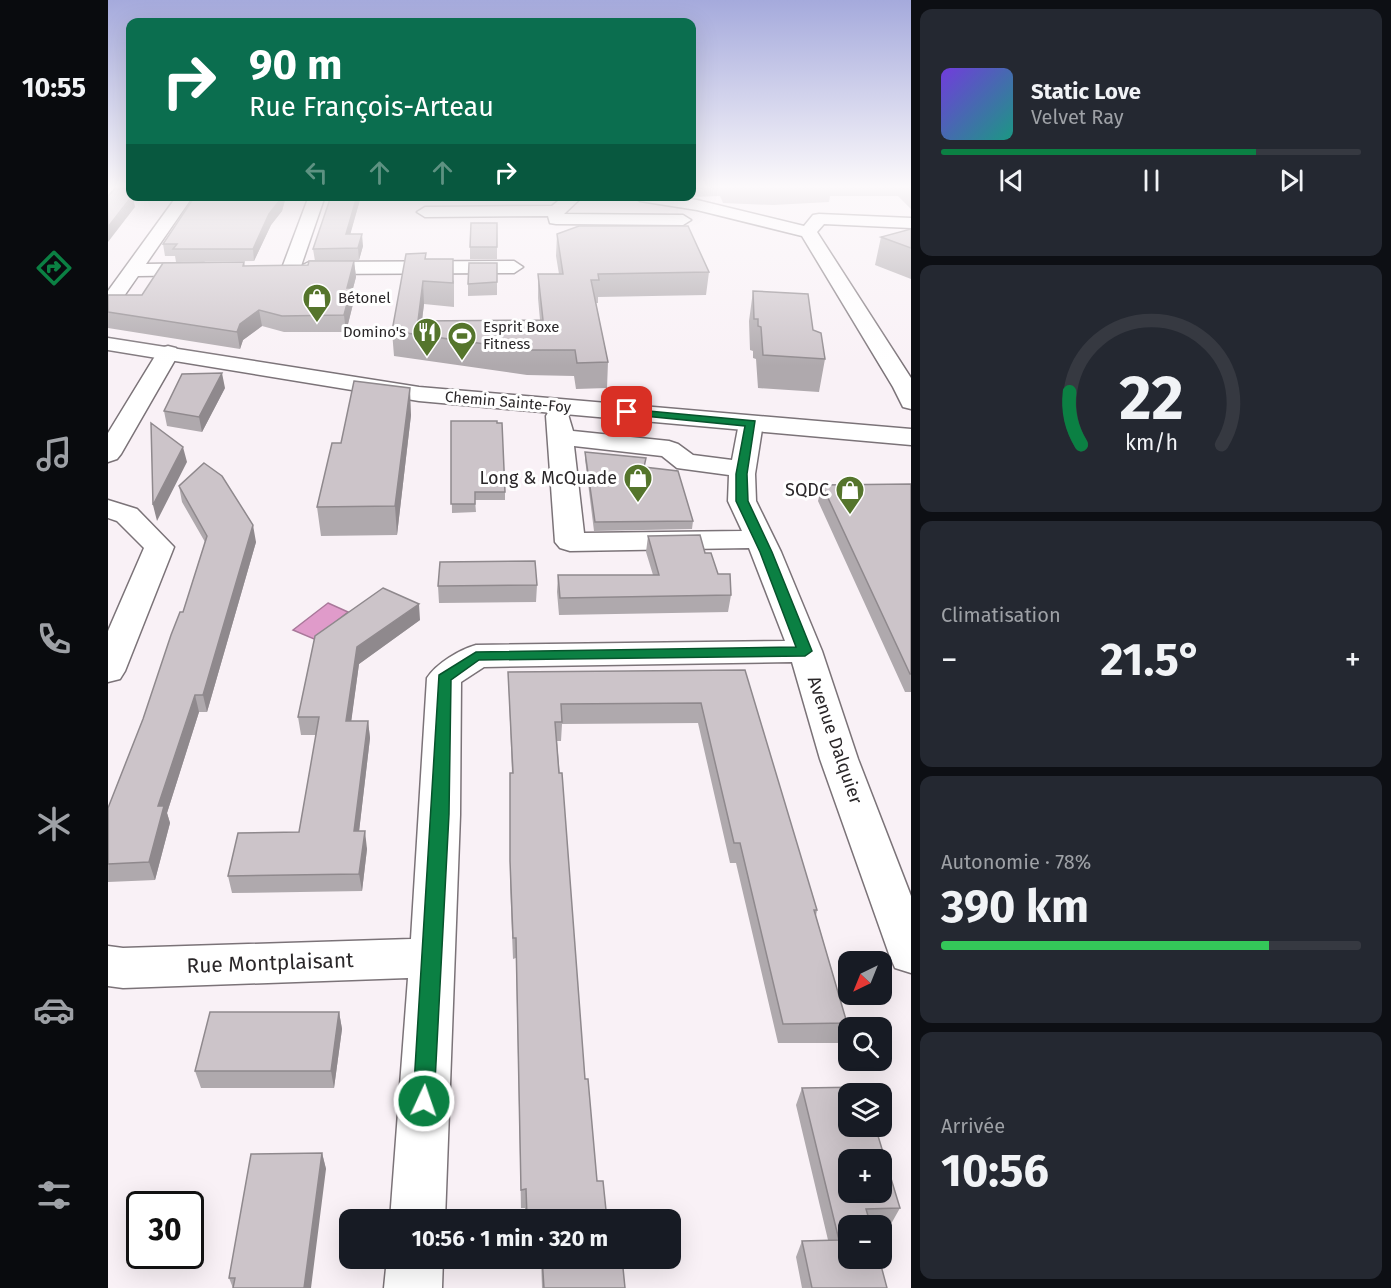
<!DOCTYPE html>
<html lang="fr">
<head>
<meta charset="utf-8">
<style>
  :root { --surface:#171b24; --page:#242831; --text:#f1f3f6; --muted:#9ea1a6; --line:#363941; --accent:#0b8043 }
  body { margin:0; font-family:"Fira Sans",sans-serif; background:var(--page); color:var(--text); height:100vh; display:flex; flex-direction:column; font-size:22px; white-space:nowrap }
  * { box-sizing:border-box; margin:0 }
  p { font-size:20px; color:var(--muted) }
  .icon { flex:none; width:33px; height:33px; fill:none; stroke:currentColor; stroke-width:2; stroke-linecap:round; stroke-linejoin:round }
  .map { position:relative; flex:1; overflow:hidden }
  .panel { display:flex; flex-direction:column; gap:9px; padding:9px; background:#0d0f14; width:480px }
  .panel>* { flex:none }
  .top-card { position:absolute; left:18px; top:18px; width:570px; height:183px; border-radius:12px; box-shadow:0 6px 24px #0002; background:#0b6e4f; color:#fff; overflow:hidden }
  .needle { width:39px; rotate:223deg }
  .fabs { position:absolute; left:730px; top:951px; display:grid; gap:12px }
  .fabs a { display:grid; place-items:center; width:54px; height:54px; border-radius:12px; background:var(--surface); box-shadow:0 6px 24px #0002; font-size:30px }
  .speed { position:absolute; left:18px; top:1191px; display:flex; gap:12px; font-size:30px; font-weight:700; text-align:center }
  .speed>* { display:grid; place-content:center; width:78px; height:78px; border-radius:50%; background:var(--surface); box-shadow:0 6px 24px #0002; line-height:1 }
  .speed .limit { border:3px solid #111; border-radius:9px; background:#fff; color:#111 }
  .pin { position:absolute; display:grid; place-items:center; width:51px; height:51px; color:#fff; margin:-26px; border-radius:12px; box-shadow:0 3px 9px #0006 }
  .me { position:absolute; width:66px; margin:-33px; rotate:3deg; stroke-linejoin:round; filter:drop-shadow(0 0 4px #0008) }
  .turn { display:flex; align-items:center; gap:21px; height:126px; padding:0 24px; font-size:27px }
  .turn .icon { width:78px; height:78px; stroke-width:2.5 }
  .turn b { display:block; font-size:42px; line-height:51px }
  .lanes { display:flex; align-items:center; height:57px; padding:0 24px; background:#0003; justify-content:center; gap:30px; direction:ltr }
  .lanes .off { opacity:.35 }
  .big { font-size:45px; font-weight:700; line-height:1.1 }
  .panel .card { flex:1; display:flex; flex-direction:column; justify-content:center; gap:9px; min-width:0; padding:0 21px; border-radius:12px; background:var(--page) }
  .panel .dial { align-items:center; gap:0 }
  .dial svg { height:156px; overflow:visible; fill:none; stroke:var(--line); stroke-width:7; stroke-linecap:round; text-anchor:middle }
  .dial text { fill:var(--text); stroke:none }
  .song { display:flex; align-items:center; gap:18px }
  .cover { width:72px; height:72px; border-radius:9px; background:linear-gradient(135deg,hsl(260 70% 55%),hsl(170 70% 35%)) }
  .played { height:6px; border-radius:3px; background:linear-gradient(90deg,var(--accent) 75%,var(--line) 75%) }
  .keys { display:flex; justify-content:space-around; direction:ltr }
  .heat { display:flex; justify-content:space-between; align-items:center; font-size:33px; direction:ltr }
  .charge { height:9px; border-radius:4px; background:linear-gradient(90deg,#34c759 78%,var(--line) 0) }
  .trip { position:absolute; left:231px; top:1209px; width:342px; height:60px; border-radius:12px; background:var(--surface); box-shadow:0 6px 24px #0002; font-weight:700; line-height:60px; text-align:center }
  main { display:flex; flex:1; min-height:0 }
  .dock { display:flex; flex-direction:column; width:108px; justify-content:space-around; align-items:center; background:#090b0e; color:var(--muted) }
  .dock .icon { width:42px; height:42px }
  .dock .selected { color:var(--accent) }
  .dock b { font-size:27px; color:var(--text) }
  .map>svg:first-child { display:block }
  .water { fill:#e09bca; stroke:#a9789a; stroke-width:1.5 }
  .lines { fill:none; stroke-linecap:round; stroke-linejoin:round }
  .minor-casing { stroke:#7b7378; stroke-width:3 }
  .major-casing { stroke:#7b7378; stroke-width:3 }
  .minor { fill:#fff; fill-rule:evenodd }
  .major { fill:#fff; fill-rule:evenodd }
  .wall { fill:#afa9ad }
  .shaded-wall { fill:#8f898d }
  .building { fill:#ccc4c9; stroke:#8f898d; stroke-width:1.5; fill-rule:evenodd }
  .route { fill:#0b8043; stroke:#07532c; stroke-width:1.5 }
  .labels { text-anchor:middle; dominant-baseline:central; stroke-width:6; stroke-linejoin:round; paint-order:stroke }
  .far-poi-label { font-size:15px; fill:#2a2729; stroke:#fff; text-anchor:start }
  .far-street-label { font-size:15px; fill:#2a2729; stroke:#fff }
  .poi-label { font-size:18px; fill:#2a2729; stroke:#fff; text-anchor:end }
  .street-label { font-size:18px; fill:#2a2729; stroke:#fff }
  .near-street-label { font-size:21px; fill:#2a2729; stroke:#fff }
</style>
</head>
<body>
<main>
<nav class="dock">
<b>10:55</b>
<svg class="icon selected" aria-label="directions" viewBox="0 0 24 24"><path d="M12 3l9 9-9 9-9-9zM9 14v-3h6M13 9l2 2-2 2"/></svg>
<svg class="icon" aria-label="music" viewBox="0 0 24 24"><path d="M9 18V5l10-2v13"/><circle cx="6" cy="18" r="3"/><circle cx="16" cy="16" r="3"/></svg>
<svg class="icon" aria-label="phone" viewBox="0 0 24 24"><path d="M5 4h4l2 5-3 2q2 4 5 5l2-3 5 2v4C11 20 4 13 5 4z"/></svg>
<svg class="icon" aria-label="climate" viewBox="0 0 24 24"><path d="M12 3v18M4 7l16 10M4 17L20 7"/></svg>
<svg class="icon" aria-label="car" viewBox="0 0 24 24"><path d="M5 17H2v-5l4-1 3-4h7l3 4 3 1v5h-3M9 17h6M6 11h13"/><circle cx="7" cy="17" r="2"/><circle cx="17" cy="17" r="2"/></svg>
<svg class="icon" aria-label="filters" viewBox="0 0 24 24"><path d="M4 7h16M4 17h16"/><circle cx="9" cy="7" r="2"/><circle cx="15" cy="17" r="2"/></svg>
</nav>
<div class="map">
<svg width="803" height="1288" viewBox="0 0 803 1288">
  <rect width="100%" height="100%" fill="#f9f1f6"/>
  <path class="water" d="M220,603L240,612L206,639L185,630Z"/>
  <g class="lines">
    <g class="minor-casing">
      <path id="minor" d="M69,196H85L38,264L96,263L105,269L96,275L30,276L7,309L0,311V291Z
        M201,196H217L193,266L201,262L406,261L415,267L406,273L201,274L192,268L183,274L176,272L174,268Z
        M456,196H475L456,214L575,215L583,220L575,225L448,224L442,223L440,216L317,217L309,212L317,207L444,206Z
        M524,196H566L589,200L696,226L705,215L711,214L803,218V228L716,224L709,232L803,378V409L795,407L785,387L694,236L589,210L532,201Z
        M60,346L68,348L71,353L13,454L9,459L0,462V433L52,348Z
        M450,409L459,411L465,431L561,441L570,444L585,455L624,460L631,423L634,418L643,416L652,418L655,423L647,474L648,501L673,552L714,651L750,759L803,896V973L787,968L781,954L712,759L684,662L376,667L353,682L352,815L337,1220H282L300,978L15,988L0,986V946L15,948L303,939L319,678C329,663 351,650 368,645L677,641L641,548L462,551L452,548L447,542L438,416L441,411ZM466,446L554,456L569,468L621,475L620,501L634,531L476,533Z
        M0,500L29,509L66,547L17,671L12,679L0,682V631L36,548L9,521L0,518Z
        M279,1258H335L334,1288H276Z"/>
    </g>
    <g class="major-casing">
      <path id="major" d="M0,338L311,387L803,429V445L311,401L0,350Z"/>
    </g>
    <use href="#minor" class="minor"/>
    <use href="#major" class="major"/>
  </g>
  <path class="wall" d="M584,185H803V209L790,196H722L721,202L665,205L615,203L612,196L583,197V196H584Z
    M87,196H178L174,211L163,225L146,261L68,262L67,256H57L55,244Z
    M253,196L242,234L255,246L251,260L207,261L205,249Z
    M389,223V259H362V247Z
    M803,229V279L767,265L773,237Z
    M449,234L601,272L598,295L490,297V303H488L500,362L499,388L468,389L466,376L419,375L286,356L284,331L318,259L346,281V307L316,304L314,321L432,320L430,298V274H451L448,256Z
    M246,261L248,277L244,292L245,304L238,332H176L154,326L135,340L132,349L0,328V295H34L136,262L137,266L200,265Z
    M389,263V295L360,296V284Z
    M645,291L705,330L717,359L711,392L650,388L648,359L645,358V351L642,350L641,321Z
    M117,388L94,432L59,426L56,411Z
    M303,415L289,535L213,536L209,507L233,443Z
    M343,421L397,492V500H367L368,512L344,513Z
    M477,452L537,467L585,521L584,529L486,531L477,459Z
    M803,484V692H797L710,501L714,485Z
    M71,486L148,542L99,712H91L59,813L62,823L47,880L0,882V808L35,719L75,612L97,542L74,502Z
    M540,536L597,553L623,595L620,612L451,615L449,592L450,575H545L538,552Z
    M429,585L428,602L331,603L330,586Z
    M312,620L251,664L243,721H260L262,738L251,831L259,849L254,891L124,893L120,876L191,832L208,735H193L190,717L207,636Z
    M637,670L709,910L708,916L739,1023L732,1043H670L628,863H622L590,723L454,724L453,741H449L477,1079L489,1181L499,1220H418L417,1208H413L408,958L405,959L402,882V773H404L400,672Z
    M231,1012L234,1029L226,1088H93L87,1071Z
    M694,1088L792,1208L783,1224L762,1225L779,1288H694L688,1257L694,1241L720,1240L688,1105Z
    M214,1153L218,1169L125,1288L121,1278Z
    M433,1258H514L517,1288H434Z"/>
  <path class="shaded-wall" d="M25,196L27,207L0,242V227Z
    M173,196H178L174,211L163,225L146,261L145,249L161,214Z
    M249,196H253L239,246L238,234Z
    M254,234L255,246L251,260L250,248Z
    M246,261L248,277L244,292L245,304L238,332L236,315L239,288Z
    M315,281L316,304L312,335L310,321Z
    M151,310L154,326L135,340L132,349L129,332L132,324Z
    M114,373L117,388L94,432L91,417Z
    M302,388L303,415L289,535L287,506Z
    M75,447L79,462L49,521L45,505Z
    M145,525L148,542L99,712L95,695Z
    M311,604L312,620L251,664L241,738L238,721L249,647Z
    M87,695L91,712L59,813L62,823L47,880L41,862L50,806Z
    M260,721L262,738L249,849L246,831Z
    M257,831L259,849L254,891L251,874Z
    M231,1012L234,1029L226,1088L223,1071Z
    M214,1153L218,1169L203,1288H196Z"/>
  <path class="building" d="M10,185H12L22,194V196H24L0,227V196Z
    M87,196H173L172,200L161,214L145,249H65L69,244H55Z
    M223,196H249L238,234H254L250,248L205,249Z
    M363,223H389V247H362Z
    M471,226H580L601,272L490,274L491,280H483L500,362L469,363L467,350H419L284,331L298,254L318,253L317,259H345V283L315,281L310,321L435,320L430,274H455L449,234Z
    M803,229V248L773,237Z
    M201,261H246L239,288H243L236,315L174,316L151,310L132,324L129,332L0,312V295H34L55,263L136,262L135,266L200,265Z
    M361,263H389V282L360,284Z
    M645,291L700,294L705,330L713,333L717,359L655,355L653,327L650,326V319H646Z
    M114,373L91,417L56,411L74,374Z
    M246,381L302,388L287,506L209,507L224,443H233Z
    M343,421H389V423H394L397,492H367V504H343Z
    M43,423L75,447L45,505Z
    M477,452L538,458L536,467L570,471L585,521L487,522Z
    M96,463L114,476L145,525L95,695H87L50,806H56L41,862L0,864V808L35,719L63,635L72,612H75L99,536L71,486Z
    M803,484V674H802L714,485Z
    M592,535L597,553H603L610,574H622L623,595L452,598L450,575H551L540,536Z
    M427,561L429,585L330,586L332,562Z
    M275,588L311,604L249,647L238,721H260L246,831H257L251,874L120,876L130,833L191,832L211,717H190L207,636Z
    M637,670L709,910H706L739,1023L675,1024L632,843H626L593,703L453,704L454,722H447L451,773H454L477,1079H480L489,1181H495L499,1220H432V1217H419L418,1189L413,1190L408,938H405L402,861V773H405L400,672Z
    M102,1012H231L223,1071H87Z
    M756,1087L758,1094H741V1126H767L792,1208L758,1209L763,1226H741V1258H771L779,1288H704L694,1241L731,1240L694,1088ZM741,1160H774V1192H741Z
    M214,1153L196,1288H125L127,1278H121L143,1154Z
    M434,1258H514L517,1288H436Z"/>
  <linearGradient id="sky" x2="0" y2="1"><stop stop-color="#a5aadc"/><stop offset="0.51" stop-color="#fcf9fb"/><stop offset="1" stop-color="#fcf9fb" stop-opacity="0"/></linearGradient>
  <rect width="803" height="366" fill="url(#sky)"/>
  <path class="route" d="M519,409L647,421L639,474L640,501L664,552L704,651L697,656L371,660L343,680L341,814L326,1101L323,1108L316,1111L309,1108L305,1101L331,675L368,652L688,647L652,552L628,501V474L637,426L516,414V410Z"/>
  <defs>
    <g id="shop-pin" transform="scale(1.5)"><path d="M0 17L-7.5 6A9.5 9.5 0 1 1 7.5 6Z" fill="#55752c" stroke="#fff"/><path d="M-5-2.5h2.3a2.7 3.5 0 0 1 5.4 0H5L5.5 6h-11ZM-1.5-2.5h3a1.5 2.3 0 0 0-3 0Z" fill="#fff"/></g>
    <g id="restaurant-pin" transform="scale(1.5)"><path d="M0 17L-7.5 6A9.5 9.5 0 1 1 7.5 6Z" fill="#55752c" stroke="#fff"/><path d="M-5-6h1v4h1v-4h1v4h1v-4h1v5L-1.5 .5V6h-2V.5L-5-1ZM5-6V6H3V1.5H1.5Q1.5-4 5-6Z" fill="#fff"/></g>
    <g id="stadium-pin" transform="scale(1.5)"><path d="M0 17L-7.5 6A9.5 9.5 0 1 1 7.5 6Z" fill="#55752c" stroke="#fff"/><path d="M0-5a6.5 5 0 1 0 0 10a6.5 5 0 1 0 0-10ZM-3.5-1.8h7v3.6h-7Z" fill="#fff"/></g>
  </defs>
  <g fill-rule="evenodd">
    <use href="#shop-pin" x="209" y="298"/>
    <use href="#restaurant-pin" x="319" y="332"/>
    <use href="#stadium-pin" x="354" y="336"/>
    <use href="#shop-pin" x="530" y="478"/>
    <use href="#shop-pin" x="742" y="490"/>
  </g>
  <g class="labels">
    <g class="far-poi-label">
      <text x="230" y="298">Bétonel</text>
      <text x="375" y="327">Esprit Boxe<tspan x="375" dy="17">Fitness</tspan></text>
      <text x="298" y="332" text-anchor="end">Domino's</text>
    </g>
    <g class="far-street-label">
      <text transform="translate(400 402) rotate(5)">Chemin Sainte-Foy</text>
    </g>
    <g class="poi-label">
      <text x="509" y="478">Long &amp; McQuade</text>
      <text x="721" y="490">SQDC</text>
    </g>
    <g class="street-label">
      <text transform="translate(727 740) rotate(71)">Avenue Dalquier</text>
    </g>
    <g class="near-street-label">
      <text transform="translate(162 963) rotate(-2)">Rue Montplaisant</text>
    </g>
  </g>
</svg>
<div class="fabs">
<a><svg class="needle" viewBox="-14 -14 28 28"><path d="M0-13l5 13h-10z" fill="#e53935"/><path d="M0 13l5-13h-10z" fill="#9ea1a6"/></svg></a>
<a><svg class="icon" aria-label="search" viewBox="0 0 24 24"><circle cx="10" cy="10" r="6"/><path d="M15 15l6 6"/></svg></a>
<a><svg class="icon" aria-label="layers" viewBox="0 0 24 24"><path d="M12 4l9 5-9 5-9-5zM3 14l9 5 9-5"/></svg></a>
<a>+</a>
<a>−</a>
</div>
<div class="speed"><div class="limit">30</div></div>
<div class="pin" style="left:519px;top:412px;background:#d93025"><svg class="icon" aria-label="arrive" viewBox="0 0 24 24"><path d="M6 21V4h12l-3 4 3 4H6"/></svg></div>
<svg class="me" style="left:316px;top:1101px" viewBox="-20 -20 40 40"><circle r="17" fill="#0b8043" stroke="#fff" stroke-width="3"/><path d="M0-11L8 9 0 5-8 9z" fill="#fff"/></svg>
<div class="trip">10:56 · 1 min · 320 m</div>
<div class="top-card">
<div class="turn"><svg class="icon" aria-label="right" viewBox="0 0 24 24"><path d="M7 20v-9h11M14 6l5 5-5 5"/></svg><div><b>90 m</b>Rue François-Arteau</div></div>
<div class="lanes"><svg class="icon off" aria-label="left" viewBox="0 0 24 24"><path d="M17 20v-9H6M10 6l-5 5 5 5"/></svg><svg class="icon off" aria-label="ahead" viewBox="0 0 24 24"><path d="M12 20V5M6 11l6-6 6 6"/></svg><svg class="icon off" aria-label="ahead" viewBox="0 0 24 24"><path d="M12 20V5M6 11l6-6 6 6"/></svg><svg class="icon" aria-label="right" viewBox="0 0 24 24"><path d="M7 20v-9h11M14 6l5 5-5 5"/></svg></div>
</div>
</div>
<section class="panel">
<div class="card">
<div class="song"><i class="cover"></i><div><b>Static Love</b><p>Velvet Ray</p></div></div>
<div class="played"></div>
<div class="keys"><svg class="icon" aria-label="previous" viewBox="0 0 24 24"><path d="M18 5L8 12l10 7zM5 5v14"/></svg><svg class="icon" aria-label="pause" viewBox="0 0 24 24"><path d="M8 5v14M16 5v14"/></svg><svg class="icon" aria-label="next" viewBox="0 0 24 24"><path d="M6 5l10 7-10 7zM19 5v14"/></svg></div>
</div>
<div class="card dial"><svg viewBox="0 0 100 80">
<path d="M14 69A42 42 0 1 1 86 69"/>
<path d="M14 69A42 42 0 0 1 8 42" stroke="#0b8043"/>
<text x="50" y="56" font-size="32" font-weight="700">22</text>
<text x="50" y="72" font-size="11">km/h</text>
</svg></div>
<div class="card"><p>Climatisation</p>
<div class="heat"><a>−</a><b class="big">21.5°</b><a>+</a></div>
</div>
<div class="card"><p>Autonomie · 78%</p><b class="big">390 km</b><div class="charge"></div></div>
<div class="card"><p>Arrivée</p><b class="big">10:56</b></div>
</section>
</main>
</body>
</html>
